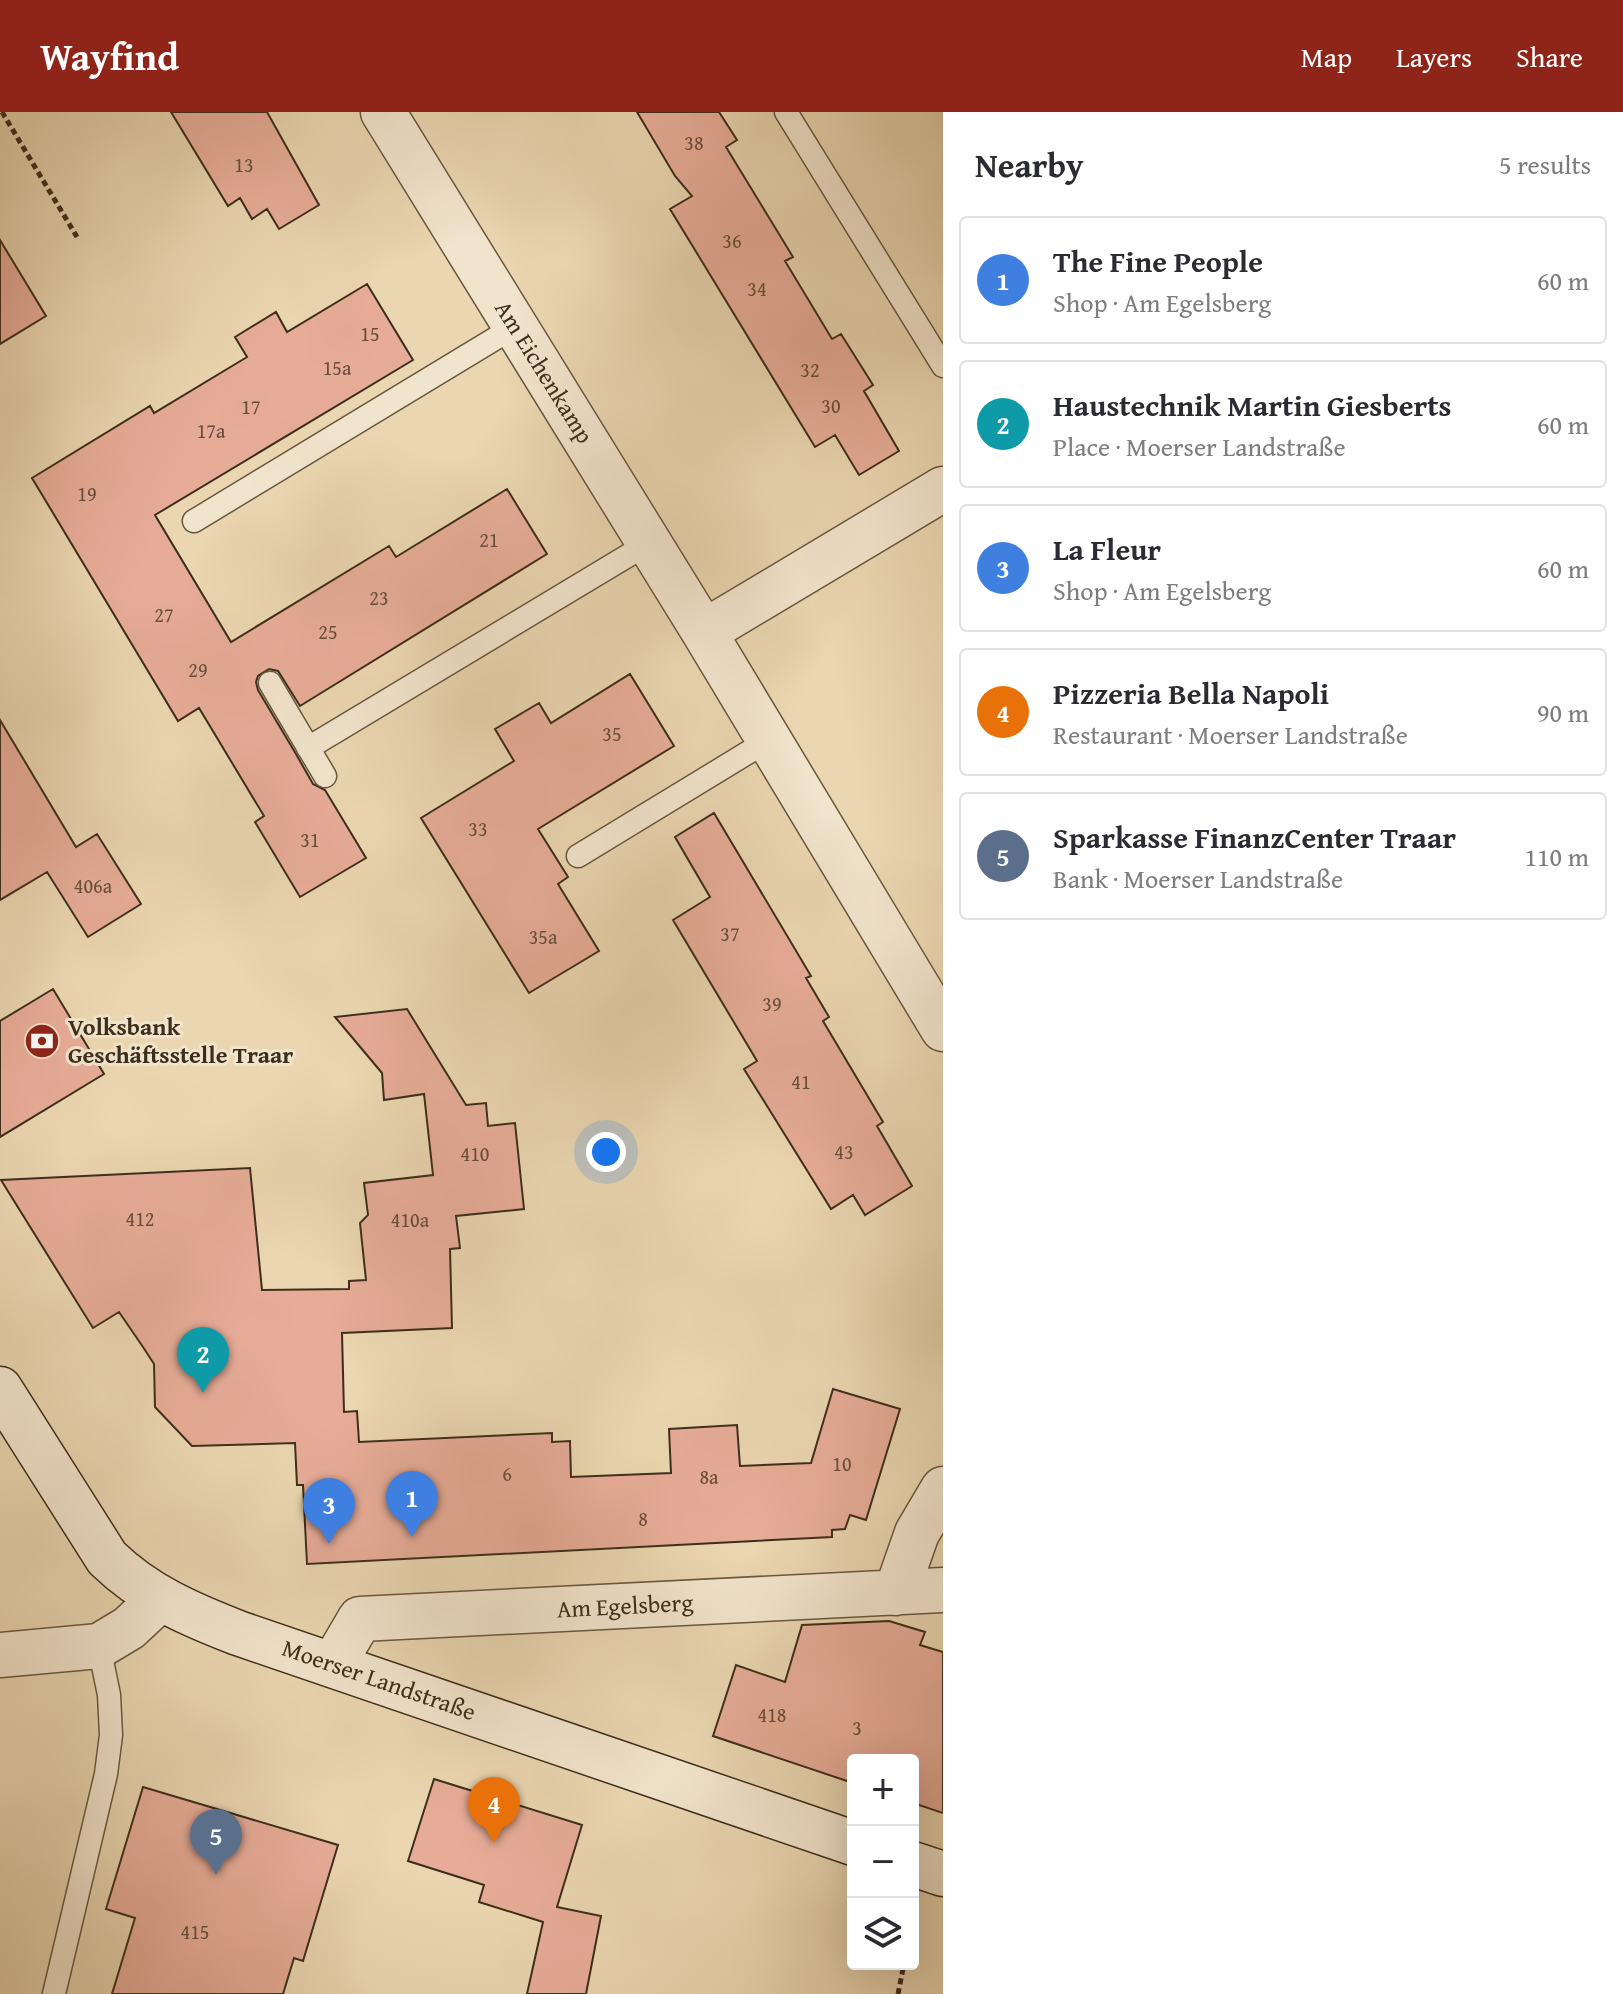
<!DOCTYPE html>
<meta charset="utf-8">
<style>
body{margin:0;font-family:"Gentium Book Plus",serif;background:#f7f7f7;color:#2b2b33}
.controls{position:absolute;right:24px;bottom:24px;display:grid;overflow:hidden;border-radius:8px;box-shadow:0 8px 32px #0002}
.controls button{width:72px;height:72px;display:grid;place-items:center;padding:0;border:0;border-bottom:2px solid #e1e1e2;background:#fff;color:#2b2b33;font:40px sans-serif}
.you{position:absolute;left:606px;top:1040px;width:28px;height:28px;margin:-20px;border:6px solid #fff;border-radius:50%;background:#1a73e8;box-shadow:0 0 0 12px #1a73e833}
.badge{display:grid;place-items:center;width:52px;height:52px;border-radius:50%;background:#8f2418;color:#fff;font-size:26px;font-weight:700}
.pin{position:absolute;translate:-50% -66px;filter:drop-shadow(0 2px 4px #0008)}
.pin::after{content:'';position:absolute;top:42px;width:28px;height:24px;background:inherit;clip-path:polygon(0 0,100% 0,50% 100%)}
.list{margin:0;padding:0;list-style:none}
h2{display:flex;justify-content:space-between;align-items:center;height:104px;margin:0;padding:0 32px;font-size:34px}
h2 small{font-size:26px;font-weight:400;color:#7c7c81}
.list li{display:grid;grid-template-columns:52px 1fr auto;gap:24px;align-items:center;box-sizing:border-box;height:128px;margin:0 16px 16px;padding:0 16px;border:2px solid #e1e1e2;border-radius:8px}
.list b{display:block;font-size:30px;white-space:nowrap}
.list p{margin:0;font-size:26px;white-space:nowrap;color:#7c7c81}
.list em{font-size:26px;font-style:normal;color:#7c7c81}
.icon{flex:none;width:44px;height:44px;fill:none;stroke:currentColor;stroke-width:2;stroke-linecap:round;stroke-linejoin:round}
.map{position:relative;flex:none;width:943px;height:1882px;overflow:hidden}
header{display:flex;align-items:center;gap:48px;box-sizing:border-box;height:112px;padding:0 40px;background:#8f2418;color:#fff}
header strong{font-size:38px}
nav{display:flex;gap:44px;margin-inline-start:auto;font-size:28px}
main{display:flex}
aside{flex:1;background:#fff}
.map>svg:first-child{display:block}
</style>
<header>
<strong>Wayfind</strong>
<nav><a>Map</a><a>Layers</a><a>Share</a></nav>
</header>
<main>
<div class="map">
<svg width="943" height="1882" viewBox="0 0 943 1882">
<rect width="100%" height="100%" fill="#ead6b0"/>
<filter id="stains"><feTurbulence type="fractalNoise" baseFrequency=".0025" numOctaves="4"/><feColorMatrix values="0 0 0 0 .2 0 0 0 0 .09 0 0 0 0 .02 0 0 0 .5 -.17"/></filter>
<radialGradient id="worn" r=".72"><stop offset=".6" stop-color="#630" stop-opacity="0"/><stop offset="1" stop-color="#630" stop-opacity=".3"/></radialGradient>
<!-- building -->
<path fill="#e7ac98" stroke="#3d2e1b" stroke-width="2" d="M171 0H267L319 93 279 117 267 97 252 107 240 86 228 94Z
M637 0H719L737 28 726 35 793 145 785 149 832 227 841 222 873 273 864 279 899 339 859 363 835 323 815 335 670 97 692 84 675 64Z
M0 128 46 204 0 232Z
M367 172 413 248 155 403 231 530 389 434 396 445 507 377 547 442 300 594 278 559 269 557 258 564 256 570 258 578 296 642 313 672 325 678 366 746 300 785 255 710 264 704 199 596 178 609 32 366 150 294 154 301 247 245 235 225 276 200 287 220Z
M630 562 674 634 538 717 568 765 558 772 599 839 529 881 421 706 514 649 495 617 539 591 551 611Z
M0 608 76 735 97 722 141 792 88 825 47 760 0 788Z
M714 701 811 864 806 866 829 905 823 909 883 1010 877 1014 912 1074 865 1103 853 1083 831 1097 744 957 757 949 673 808 710 785 675 725Z
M53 877 104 962 0 1025V909Z
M407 897 466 993 486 991 488 1014 515 1011 524 1097 456 1104 460 1136 450 1137 452 1216 342 1221 344 1300 357 1299 359 1330 552 1321V1330L570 1329 571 1365 671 1361 669 1317 737 1313 740 1354 811 1351 833 1277 900 1297 866 1408 850 1403 845 1417 832 1418V1425L307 1452 303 1373H297L295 1331 192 1334 155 1295 154 1252 143 1235 119 1200 93 1216 1 1068 250 1056 262 1178 349 1177V1169L366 1168 360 1111 368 1103 364 1071 433 1063 424 982 384 988 382 961 335 905Z
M889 1509 925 1520 920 1533 943 1540V1701L913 1691V1648H853V1671L713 1624 736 1553 785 1570 802 1513Z
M434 1667 582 1713 557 1795 601 1804 586 1882H527L543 1810 479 1790 484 1773 408 1749Z
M143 1675 338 1733 303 1849 294 1846 283 1882H112L135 1806 106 1797Z"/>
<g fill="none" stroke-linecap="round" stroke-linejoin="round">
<!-- service casing -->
<g stroke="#685840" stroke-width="25">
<path id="service" d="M786 0 943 254
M194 409 516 214
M270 571 325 664
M308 636 649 431
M578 744 767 629
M54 1882 106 1662 111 1623 109 1583 99 1534"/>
</g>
<!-- minor casing -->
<g stroke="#685840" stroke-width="47">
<path id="minor" d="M383 0 704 520 943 917
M704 520 943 377
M896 1481 917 1421 943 1377
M0 1543 99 1534 129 1516 160 1487
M333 1553 360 1507 943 1478"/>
</g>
<!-- secondary casing -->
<g stroke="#3d2e1b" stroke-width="47">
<path id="secondary" d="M0 1277 107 1446C145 1483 189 1502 238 1521L853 1731
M913 1752 943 1762"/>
</g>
<!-- path -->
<path stroke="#3d2e1b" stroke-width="5" stroke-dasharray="6 4" stroke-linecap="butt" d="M2 0 77 125
M898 1882 904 1852"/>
<!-- service -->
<use href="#service" stroke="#f1e4cc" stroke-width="22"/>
<!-- minor -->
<use href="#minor" stroke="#f1e4cc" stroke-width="44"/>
<!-- secondary -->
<use href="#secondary" stroke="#f1e4cc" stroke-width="44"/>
</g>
<!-- icons -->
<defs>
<g id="bank-disc" transform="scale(1.8)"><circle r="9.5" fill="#8f2418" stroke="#f1e4cc"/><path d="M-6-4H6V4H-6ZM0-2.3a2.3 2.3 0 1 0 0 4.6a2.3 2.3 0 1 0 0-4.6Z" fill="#fff"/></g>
</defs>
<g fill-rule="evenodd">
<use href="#bank-disc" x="42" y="929"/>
</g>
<g text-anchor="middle" stroke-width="6" stroke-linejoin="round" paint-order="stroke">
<!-- number labels -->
<g font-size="20" fill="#684e3a">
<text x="694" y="38">38</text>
<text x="244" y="60">13</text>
<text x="732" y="136">36</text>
<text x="757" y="184">34</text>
<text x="370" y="229">15</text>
<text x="337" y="263">15a</text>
<text x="810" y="265">32</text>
<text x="831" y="301">30</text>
<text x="251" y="302">17</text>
<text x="211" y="326">17a</text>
<text x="87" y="389">19</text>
<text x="489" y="435">21</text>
<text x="379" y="493">23</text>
<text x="164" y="510">27</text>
<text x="328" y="527">25</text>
<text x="198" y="565">29</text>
<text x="612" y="629">35</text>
<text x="478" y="724">33</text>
<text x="310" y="735">31</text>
<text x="93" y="781">406a</text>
<text x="730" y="829">37</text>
<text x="543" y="832">35a</text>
<text x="772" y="899">39</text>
<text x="801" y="977">41</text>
<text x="844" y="1047">43</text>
<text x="475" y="1049">410</text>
<text x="140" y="1114">412</text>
<text x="410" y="1115">410a</text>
<text x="842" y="1359">10</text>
<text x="507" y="1369">6</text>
<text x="709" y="1372">8a</text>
<text x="643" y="1414">8</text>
<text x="772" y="1610">418</text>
<text x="857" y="1623">3</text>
<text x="195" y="1827">415</text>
</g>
<!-- street labels -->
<g font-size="24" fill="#3d2e1b" stroke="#f1e4cc">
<text transform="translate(544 260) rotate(58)" y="8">Am Eichenkamp</text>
<text transform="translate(625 1494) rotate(-3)" y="8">Am Egelsberg</text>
<text transform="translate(379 1568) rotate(19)" y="8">Moerser Landstraße</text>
</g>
<!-- poi labels -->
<g font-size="24" font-weight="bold" fill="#3d2e1b" stroke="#f1e4cc" text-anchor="start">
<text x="68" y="923">Volksbank<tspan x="68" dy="28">Geschäftsstelle Traar</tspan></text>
</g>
</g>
<rect width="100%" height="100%" filter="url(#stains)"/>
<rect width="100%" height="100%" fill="url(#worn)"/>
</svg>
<div class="controls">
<button>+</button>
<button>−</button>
<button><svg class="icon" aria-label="layers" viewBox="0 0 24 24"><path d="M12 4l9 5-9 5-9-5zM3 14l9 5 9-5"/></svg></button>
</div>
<div class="you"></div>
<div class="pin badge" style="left:412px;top:1425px;background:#3f7fe0">1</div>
<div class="pin badge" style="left:203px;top:1281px;background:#0f9aa8">2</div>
<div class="pin badge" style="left:329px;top:1432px;background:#3f7fe0">3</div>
<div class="pin badge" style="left:494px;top:1731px;background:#e8710a">4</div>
<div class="pin badge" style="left:216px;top:1763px;background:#5c6f8a">5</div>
</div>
<aside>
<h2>Nearby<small>5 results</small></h2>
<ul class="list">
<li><span class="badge" style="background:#3f7fe0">1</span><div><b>The Fine People</b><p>Shop · Am Egelsberg</p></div><em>60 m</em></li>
<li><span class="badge" style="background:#0f9aa8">2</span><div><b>Haustechnik Martin Giesberts</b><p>Place · Moerser Landstraße</p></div><em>60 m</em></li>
<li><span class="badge" style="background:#3f7fe0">3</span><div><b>La Fleur</b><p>Shop · Am Egelsberg</p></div><em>60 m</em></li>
<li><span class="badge" style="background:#e8710a">4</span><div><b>Pizzeria Bella Napoli</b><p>Restaurant · Moerser Landstraße</p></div><em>90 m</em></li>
<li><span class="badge" style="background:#5c6f8a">5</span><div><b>Sparkasse FinanzCenter Traar</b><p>Bank · Moerser Landstraße</p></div><em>110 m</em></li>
</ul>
</aside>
</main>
